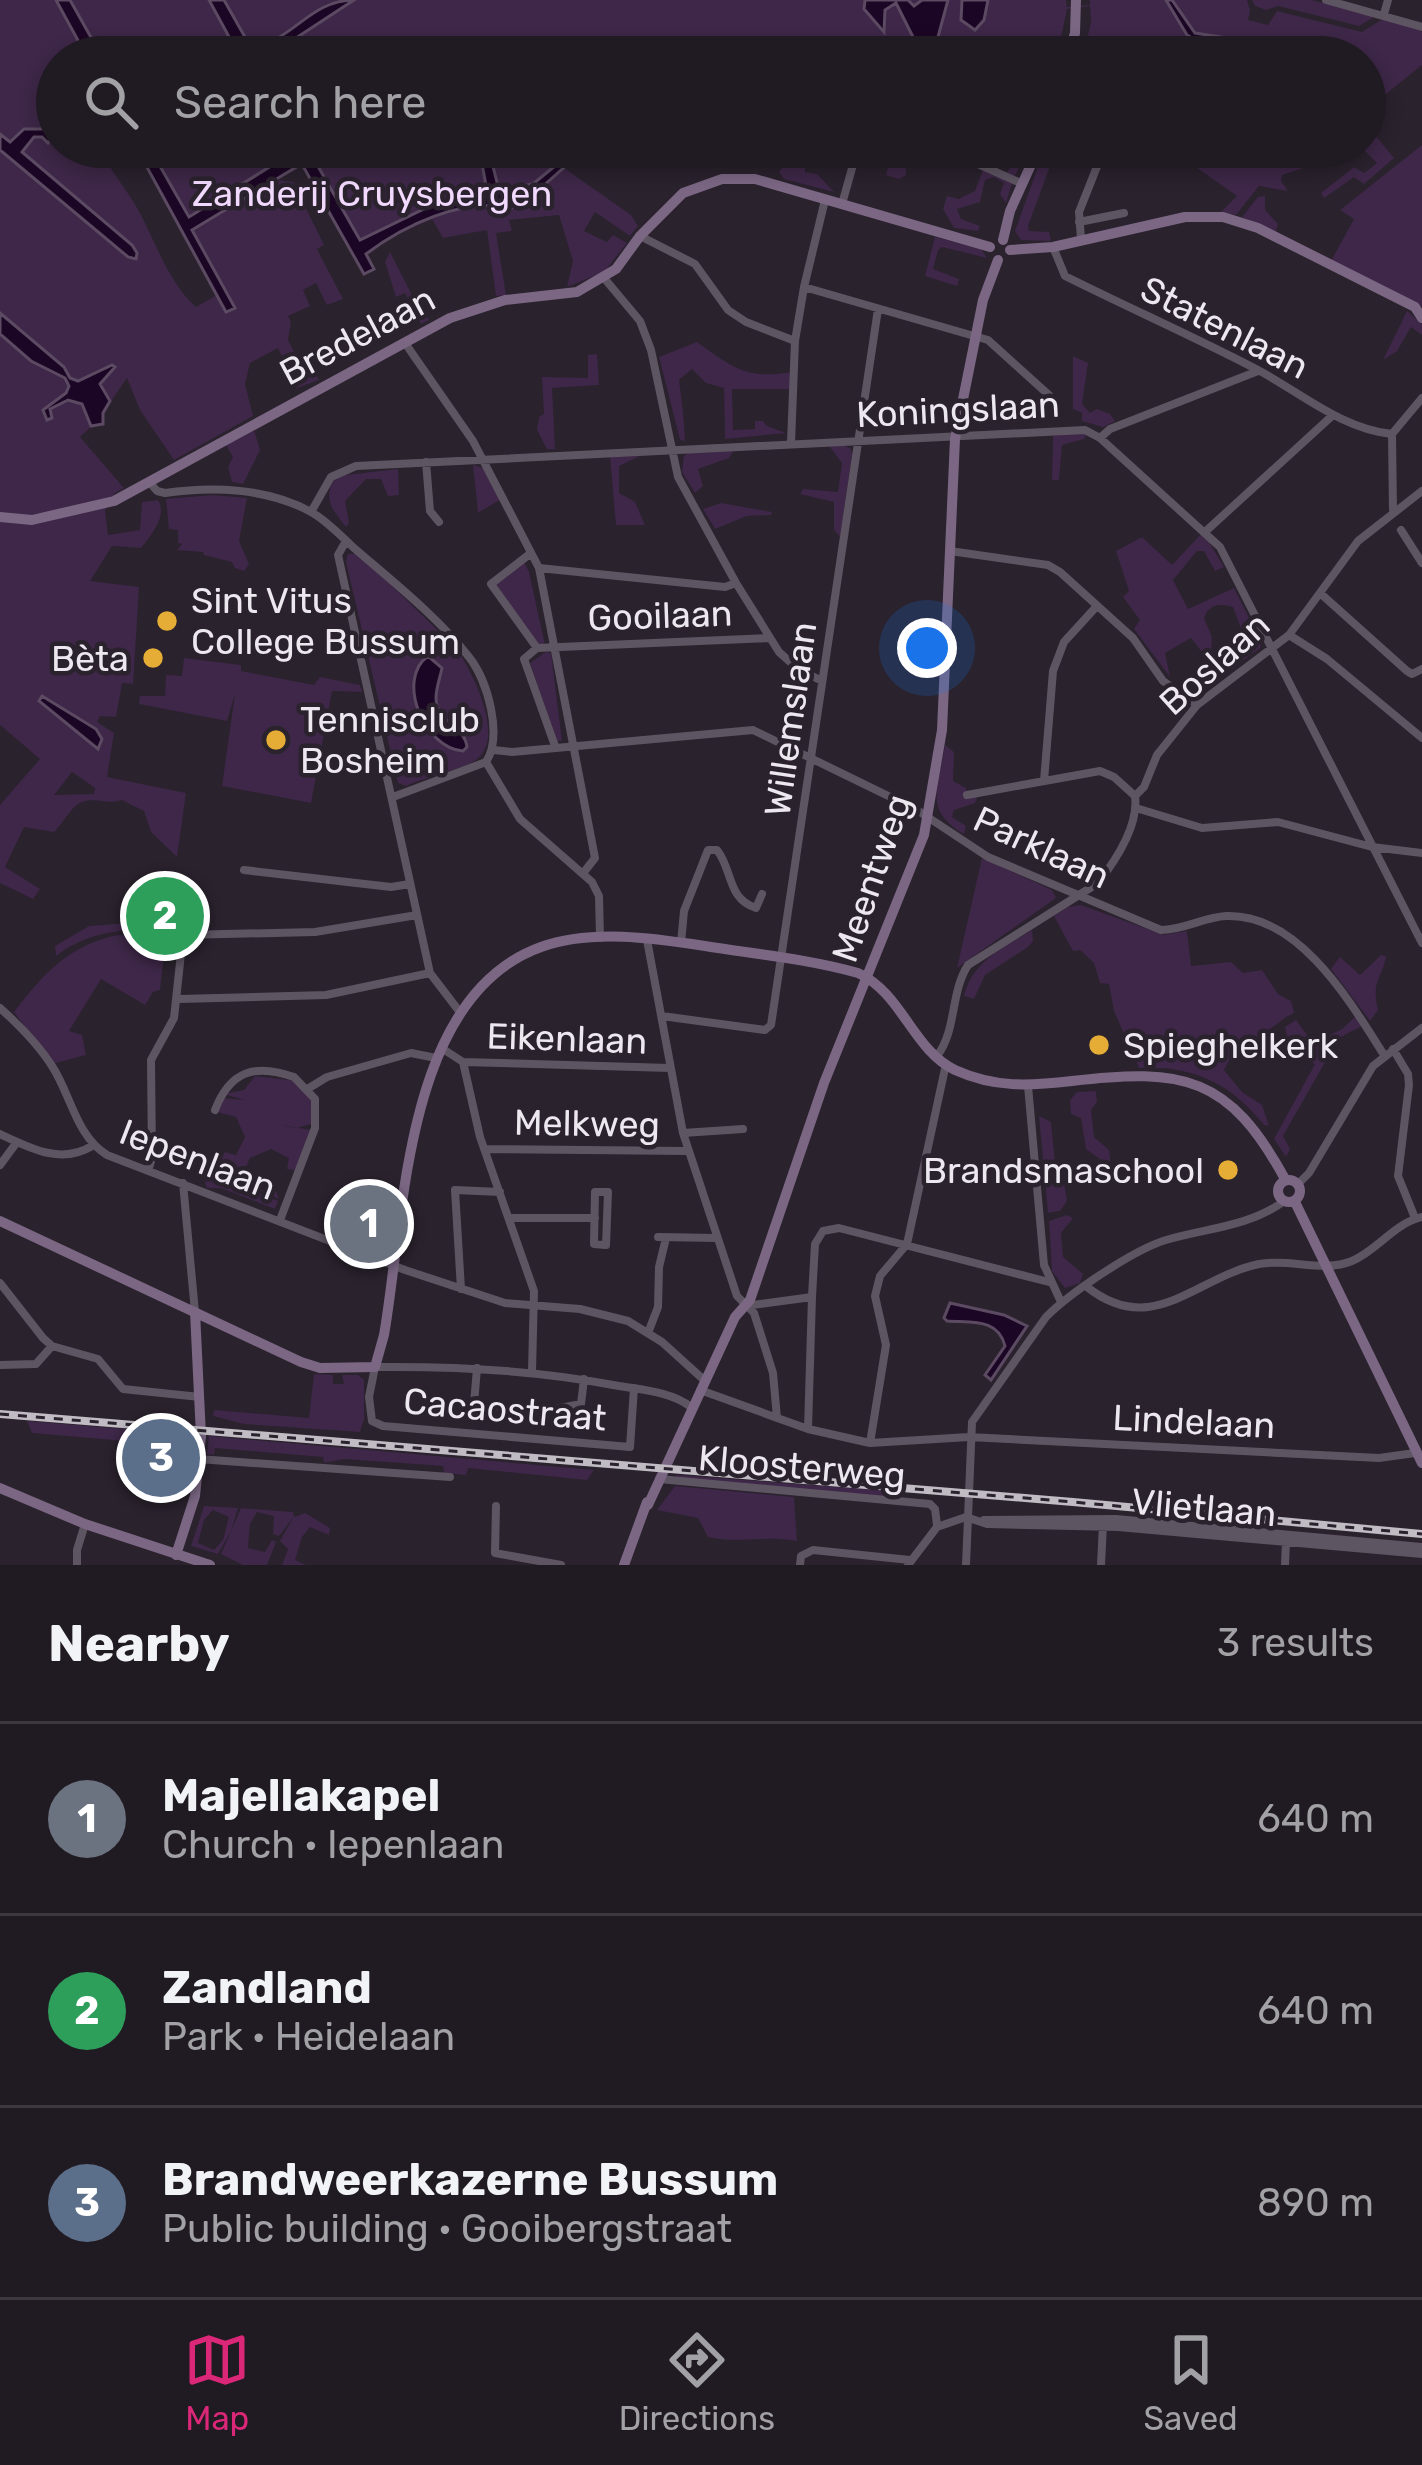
<!DOCTYPE html>
<meta charset="utf-8">
<style>
body{margin:0;font-family:Rubik,sans-serif;background:#2d272f;color:#f1f3f6}
.you{position:absolute;left:927px;top:648px;width:42px;height:42px;margin:-30px;border:9px solid #fff;border-radius:50%;background:#1a73e8;box-shadow:0 0 0 18px #1a73e833}
.badge{display:grid;place-items:center;width:78px;height:78px;border-radius:50%;background:#db2777;color:#fff;font-size:39px;font-weight:700}
.pin{position:absolute;translate:-50% -50%;border:6px solid #fff;box-shadow:0 3px 12px #0006}
.list{margin:0;padding:0;list-style:none}
h2{display:flex;justify-content:space-between;align-items:center;height:156px;margin:0;padding:0 48px;font-size:51px}
h2 small{font-size:39px;font-weight:400;color:#a2a1a5}
.list li{display:grid;grid-template-columns:78px 1fr auto;gap:36px;align-items:center;box-sizing:border-box;height:192px;padding:0 48px;border-top:3px solid #3d3840}
.list b{display:block;font-size:45px;white-space:nowrap}
.list p{margin:0;font-size:39px;white-space:nowrap;color:#a2a1a5}
.list em{font-size:39px;font-style:normal;color:#a2a1a5}
.icon{flex:none;width:66px;height:66px;fill:none;stroke:currentColor;stroke-width:2;stroke-linecap:round;stroke-linejoin:round}
.map{position:relative;flex:none;width:1422px;height:1565px;overflow:hidden}
.search{position:absolute;background:#201a22;box-shadow:0 6px 18px #0003;left:36px;right:36px;top:36px;height:132px;display:flex;align-items:center;gap:30px;box-sizing:border-box;padding:0 42px;border-radius:66px;color:#a2a1a5;font-size:45px}
.sheet{height:732px;background:#201a22}
nav{display:flex;justify-content:space-around;align-items:center;box-sizing:border-box;height:168px;border-top:3px solid #3d3840;background:#201a22;font-size:33px;color:#a2a1a5}
nav a{display:grid;justify-items:center;gap:6px}
nav .on{color:#db2777}
.map>svg:first-child{display:block}
</style>
<div class="map">
<svg width="1422" height="1565" viewBox="0 0 1422 1565">
<rect width="100%" height="100%" fill="#2a222d"/>
<!-- green -->
<path fill="#3e2748" fill-rule="evenodd" d="M0 0H1066L1067 7 1090 5V0H1247L1250 10 1248 20 1268 25 1277 11 1362 32 1384 18 1418 29 1422 32V65L1365 111V57H1083L1091 22 1090 6 1067 9 1057 57H57V147H118L104 157C115 177 131 195 141 215 157 246 170 284 196 307L217 295 226 312 234 308 192 231 136 147H587L564 168 631 215 638 226 630 236 595 212 584 231 607 242 613 235 627 243 604 272 567 287 573 261 559 215 509 220 512 231 496 233 506 295 496 296 487 230 443 238 432 219 383 241 366 254 374 269 364 274 303 166 276 180 293 182 324 245 317 249 343 299 327 305 316 283 303 290 310 306 288 316 291 322 288 340 302 368 312 367 319 380 297 388 278 348 250 363 245 384 253 416 174 460 140 410 127 378 103 413V424L91 427 80 437 124 488 113 494 114 498 105 510 108 535 140 530 142 502 158 500C168 515 151 536 141 548L112 546 90 581 139 587 133 684 122 683 116 717 100 716 97 722 114 733 107 777 186 793 177 857 151 832 144 811 122 800C107 805 96 797 82 802 71 806 63 824 54 832L24 827 5 867 40 889 33 899 0 883V805L40 759 0 725ZM32 160 132 245 136 258 127 257 23 170ZM44 696 96 729 98 749 39 701ZM72 772 95 788 94 794 54 795Z
M1252 0H1311L1376 16 1359 26 1278 6 1266 10 1255 6Z
M1365 123 1394 158 1364 184 1354 177 1324 198 1321 193 1354 167 1364 173 1377 163 1361 147H1365Z
M1422 145V306L1331 261 1354 219 1340 210Z
M794 147H804L805 172 817 174 834 192 784 179 779 172 783 167 791 168Z
M871 147H890L897 158 906 161V175L899 179 886 175 888 168Z
M1023 147H1030L1014 177 1006 203 1000 194 1004 183 994 177 985 180 980 202 957 209 961 219 980 226 978 231 954 228 943 209 947 196 959 199 975 191 984 167 1006 174Z
M1045 147H1057L1028 226 1029 231 1049 232 1051 241 1021 240 1015 231Z
M1135 147H1322L1309 166 1282 175 1281 181 1288 191 1259 186 1236 215 1221 212 1237 196 1193 165Z
M1265 196V210L1278 224 1275 233 1242 217 1258 197Z
M935 237 981 249 987 258 942 247 938 250 933 269 959 279 957 286 925 276Z
M390 252 415 301 420 302 429 320 421 324 405 293 396 297 385 262Z
M1407 311 1422 324V335L1411 327 1397 351 1383 360Z
M697 342C732 367 747 380 791 372L790 389H732L733 430 755 429V421H763L767 426 786 433 725 439 724 388 706 383 692 369 679 380C682 402 684 418 685 441L680 440 659 357Z
M597 354 599 385 552 388 555 449H547L537 430 539 417 544 414 542 377 588 378V355Z
M1073 356 1088 363 1082 404 1090 413 1097 409 1110 414 1115 421 1103 427 1082 421V413L1073 409Z
M254 430 260 450 243 484 232 482 228 467 233 457 226 445Z
M1080 432 1087 434 1084 439 1062 445 1059 480H1052L1053 436Z
M843 445 851 449 852 455 840 537 834 530V502L800 494 803 489 838 492 842 463 829 446Z
M734 450 729 458 698 469 703 486 695 493 682 472 684 456 690 452Z
M640 456 619 466V493L635 502 645 525H616L610 457Z
M473 465 486 469 501 499 478 513Z
M398 469 399 495 388 496 381 479H366L345 501 349 523 346 527C332 510 321 496 337 476Z
M212 495 247 498 239 541 249 564 244 571 235 568 232 562 204 555 203 552 177 550 182 544 178 543V530L169 529 166 499Z
M721 503 772 512 771 515 747 516 715 529 703 509Z
M1203 532 1224 567 1215 571 1204 551H1197L1173 580 1188 609 1234 588 1261 642 1260 648 1233 668V657L1247 645 1233 607C1220 603 1209 604 1204 618L1212 637 1211 651H1201L1191 638 1165 653 1170 677 1134 629 1140 620 1123 597 1129 591 1116 551 1142 537 1172 565Z
M348 554H359L457 649C473 674 510 744 471 763 452 772 428 776 406 786L398 783 346 562ZM428 656 442 668C440 678 436 688 436 698 436 721 464 726 467 746L463 751 415 678 423 657Z
M524 562 529 572 545 645H538L496 584Z
M546 652 551 653 562 741H557L530 663Z
M184 658 241 665V671L314 685 320 677 360 685 362 692 332 691 311 803 222 786 235 694 227 721 139 704 140 696H165L166 675 182 676Z
M945 745 954 752 953 781 966 788 967 796 978 795 975 803 954 810 952 817 966 826 964 834C922 810 939 786 945 745Z
M982 858 1052 890 1056 898 957 968Z
M164 890H176L174 931C129 929 94 928 56 956L55 946 89 926 142 922Z
M1081 905 1164 935 1187 931 1191 966 1231 962 1243 973 1262 970 1278 994 1291 1001 1294 1013C1282 1018 1279 1024 1268 1030 1246 1043 1237 1043 1224 1070L1242 1092 1262 1105 1269 1126 1264 1125C1231 1083 1192 1065 1139 1068L1114 1011 1109 984 1100 983 1094 963 1080 950 1073 951 1054 916 1068 907Z
M1032 930 1033 941 1028 947 985 975 974 999 964 996C972 961 1004 948 1032 930Z
M118 935 166 937 160 990 153 992 145 1005 101 979 69 1031 82 1035 86 1055 52 1064 14 1012C42 975 70 944 118 935Z
M1381 955 1386 956C1382 980 1371 980 1378 1010L1370 1021 1331 969 1340 957 1360 975Z
M1356 1016 1362 1026 1331 1042 1332 1050 1283 1136 1290 1149 1286 1157 1274 1139 1315 1064 1290 1054 1285 1027 1296 1020 1313 1043 1342 1029Z
M255 1076 297 1081 311 1099 312 1124 295 1128 281 1125 311 1130 295 1170 287 1169 289 1158 271 1149 250 1158 245 1170 252 1186 271 1193 276 1191 279 1199 243 1183 238 1167 239 1185 278 1201 275 1209 221 1188H207L205 1183 225 1152 236 1155 245 1137 236 1117 217 1112 222 1098 244 1100 224 1094 244 1090Z
M1096 1091 1097 1102 1091 1110 1094 1137 1109 1150 1112 1174 1103 1185 1100 1159 1086 1149 1081 1118 1071 1114 1070 1100 1077 1092Z
M1039 1116 1051 1122 1055 1163 1062 1171 1067 1201 1060 1211 1048 1213Z
M1067 1215 1073 1218 1061 1233 1063 1257 1083 1274 1080 1283 1065 1288 1052 1271 1049 1221Z
M314 1374 333 1375V1384H344L342 1375H358L364 1380V1419L360 1432 244 1424 213 1416 214 1410 309 1418Z
M27 1421 198 1435 196 1447 32 1433Z
M209 1436 594 1470 587 1480 468 1468 466 1475 444 1473 443 1466 344 1459 324 1463 323 1457 215 1448 214 1455 207 1454Z
M677 1475 890 1491 894 1499 673 1479Z
M675 1486 794 1497 797 1541C766 1535 737 1544 708 1537L698 1518 657 1510Z
M204 1506 238 1508 231 1531 218 1554 191 1546ZM213 1510 229 1517 223 1540 214 1550 198 1543 204 1520Z
M241 1508 293 1512 294 1517 305 1513 330 1528 329 1535 310 1527 302 1537 295 1560 306 1565H282L288 1549 280 1541 293 1518 279 1536 273 1534 274 1516 257 1512 250 1524 248 1548 265 1552 272 1540 276 1542 267 1565H243L221 1554Z"/>
<!-- water -->
<path fill="#1c0625" stroke="#5b4a62" stroke-width="3" d="M56 0H70L102 57H87Z
M209 0H224L250 46C291 45 308 0 354 0L267 57H240Z
M865 0H908L914 6 922 0H948L935 48 920 51 896 3 885 10 884 32 864 9Z
M962 0H988L984 20 975 30 961 20Z
M1166 0H1172L1195 33 1240 40 1265 55 1295 57H1245L1194 39 1187 35Z
M57 115V132L48 143 42 137H34L22 152 132 245 137 253 136 259 128 257 0 150V134L10 142 24 129H45Z
M136 147H149L189 217 292 153 289 147H307L360 240 424 209 487 191 479 147H488L499 190 533 184 578 147H587L534 194 510 209C464 196 403 226 366 254L374 269 364 274 303 166H298L192 230 235 308 226 312Z
M0 313 64 367 70 378 78 381 112 365 115 367 100 384 110 401 103 413V424L91 426 82 404 68 400 50 409 52 418 47 420 43 410 66 393 69 386 65 378 31 361 0 334Z
M428 656 442 668C440 678 436 688 436 698 436 722 465 726 467 747L463 751C425 749 395 680 428 656Z
M42 696 96 729 102 739 98 749 39 701Z
M950 1303 1004 1315 1027 1326 991 1380 985 1375 1005 1346C998 1318 972 1323 947 1321L944 1318Z"/>
<g fill="none" stroke-linecap="round" stroke-linejoin="round">
<!-- street -->
<path stroke="#5e5562" stroke-width="8" d="M1326 0 1422 27
M1384 14 1388 0
M940 147 1023 184
M842 204 858 147
M1079 222 1124 213
M640 236 695 264 728 310 746 322 795 341
M1081 239 1079 212 1102 154
M1053 247 1065 276C1129 308 1195 337 1258 370 1301 393 1342 429 1392 434
M604 278 640 321 651 350 678 477 736 583 779 652 798 669 822 681
M804 287 825 200
M405 343 473 441 539 568 595 858 584 872
M1100 438 1110 429 1258 371
M791 443 795 341 804 287 988 340 1050 396
M426 462 430 511 439 522
M151 484 157 491 165 493C212 486 268 488 311 512 326 520 341 536 354 548 391 580 439 618 469 657 488 681 503 736 486 762
M1393 510 1392 434 1422 398
M311 512 331 477 356 466 1085 430 1100 438 1220 547 1422 943
M1401 530 1422 563
M1206 531 1333 415
M346 541 338 555 430 973 459 1011
M950 551 1048 565 1060 572 1133 638 1163 681 1197 705
M531 553 491 584 537 648
M539 568 725 587 736 583
M1320 593 1407 671 1412 674 1422 669
M1289 635 1327 659 1422 738
M555 746 524 659 537 648 768 638
M494 750 512 752 753 730 917 810 988 857 1161 930C1184 930 1204 917 1226 916 1299 913 1351 1003 1384 1055
M486 762 520 819 592 882 599 896 600 938
M1044 781 1053 671 1064 642 1096 607
M967 795 1100 771 1114 777 1135 796
M393 797 486 762
M1136 808 1202 828 1278 822 1372 847 1422 853
M244 870 391 887 410 884
M647 940 683 1133 737 1296 754 1313 773 1373 777 1418
M681 943 684 911 708 850H717C733 870 727 899 756 908L762 894
M179 999 326 995 430 973
M0 1008C19 1025 38 1044 52 1066 71 1095 76 1136 107 1155L405 1270 505 1303 580 1309 628 1321 662 1342 704 1380
M662 1016 765 1030 771 1025 878 309
M443 1049 463 1062 480 1137 534 1291 532 1371
M1393 1049 1408 1074 1409 1085 1398 1176 1415 1218
M937 1056C957 1030 950 993 968 965L1098 883C1116 860 1139 826 1135 796L1144 787 1157 755 1197 705 1289 635 1358 541 1422 491
M463 1062 670 1068
M1028 1086 1044 1265 1061 1302
M309 1088 327 1077 411 1053 436 1058
M215 1110C230 1071 255 1063 294 1077L315 1099V1128L280 1220
M683 1133 743 1129
M0 1134C30 1148 61 1165 92 1146
M485 1149 687 1151
M0 1165 17 1142
M148 1171 152 1158 151 1060 174 1018 183 935 315 932 417 915
M183 1183 195 1312
M1298 1184 1309 1173 1373 1066 1422 1028
M595 1192H608L606 1245 594 1244Z
M512 1218H595
M658 1237 717 1238
M0 1283 43 1338 52 1346 98 1359 123 1389 200 1397
M1087 1287C1153 1339 1196 1277 1259 1264 1289 1258 1323 1273 1352 1261 1378 1250 1393 1224 1422 1217
M461 1289 455 1190 500 1192
M745 1306 812 1297 815 1244 823 1231 839 1228 1049 1282
M648 1333 658 1307 659 1267 666 1238
M0 1365 36 1364 52 1346
M477 1368 474 1404 545 1411 581 1404 584 1379
M634 1388 630 1447 383 1426 372 1421 369 1397 375 1367C458 1366 537 1370 619 1386 643 1390 672 1392 691 1407
M700 1390 808 1429 870 1443 969 1437 1379 1458 1415 1453
M808 1429 812 1297
M870 1443 886 1345 875 1296 880 1276 907 1244 946 1064
M198 1459 450 1477
M659 1479 930 1504 935 1509 937 1525
M496 1506 495 1553 561 1565
M984 1520 1116 1519 1422 1547
M77 1565V1550L85 1524
M800 1565 801 1556 813 1550 910 1560
M908 1565 937 1527 966 1517 987 1524 1118 1527 1422 1554
M966 1565 972 1422 1046 1317C1070 1293 1133 1250 1166 1240 1207 1228 1247 1227 1283 1202
M1101 1565 1103 1525
M1285 1565 1286 1541"/>
<!-- secondary -->
<path stroke="#7b6784" stroke-width="10" d="M1068 57 1075 33 1076 0
M1003 240 1010 211 1039 147
M1010 250 1053 247 1185 217H1223L1258 228 1415 307 1422 318
M0 517 32 520 114 501 450 318 505 300 577 292 616 269 640 236 683 193 722 179H755L990 247
M1278 1191a11 11 0 1 1 22 0a11 11 0 1 1-22 0Z
M1295 1202 1422 1463
M0 1221 301 1362 320 1368 375 1367 384 1335C405 1215 404 996 541 947 591 929 653 938 705 946 755 954 808 959 858 973 902 993 913 1050 955 1070 995 1088 1029 1086 1072 1081 1184 1068 1229 1076 1285 1179
M0 1488 85 1524 210 1565
M648 1505 735 1317 750 1300 824 1083 924 835 942 730 955 439 983 300 998 260
M176 1555 195 1496 201 1436 195 1312
M624 1565 647 1502"/>
<!-- rail casing -->
<g stroke="#c1bcc4" stroke-width="8">
<path id="rail" d="M0 1414 1073 1502 1422 1534"/>
</g>
<!-- rail -->
<use href="#rail" stroke="#2a222d" stroke-width="3" stroke-dasharray="9" stroke-linecap="butt"/>
</g>
<!-- markers -->
<g fill="#e5ad35" stroke="#2a222d" stroke-width="4.5">
<circle cx="167" cy="621" r="12"/>
<circle cx="153" cy="658" r="12"/>
<circle cx="276" cy="740" r="12"/>
<circle cx="1099" cy="1045" r="12"/>
<circle cx="1228" cy="1170" r="12"/>
</g>
<g text-anchor="middle" stroke-width="9" stroke-linejoin="round" paint-order="stroke">
<!-- park labels -->
<g font-size="36" fill="#f2d9fe" stroke="#2a222d">
<text x="372" y="206">Zanderij Cruysbergen</text>
</g>
<!-- street labels -->
<g font-size="36" fill="#ede8f0" stroke="#2a222d">
<text transform="translate(1225 327) rotate(27)" y="13">Statenlaan</text>
<text transform="translate(357 335) rotate(-28)" y="13">Bredelaan</text>
<text transform="translate(958 409) rotate(-3)" y="13">Koningslaan</text>
<text transform="translate(660 615) rotate(-2)" y="13">Gooilaan</text>
<text transform="translate(1214 663) rotate(-42)" y="13">Boslaan</text>
<text transform="translate(790 719) rotate(-82)" y="13">Willemslaan</text>
<text transform="translate(1042 847) rotate(25)" y="13">Parklaan</text>
<text transform="translate(871 878) rotate(-71)" y="13">Meentweg</text>
<text transform="translate(567 1038) rotate(2)" y="13">Eikenlaan</text>
<text transform="translate(587 1123) rotate(1)" y="13">Melkweg</text>
<text transform="translate(198 1159) rotate(21)" y="13">Iepenlaan</text>
<text transform="translate(505 1409) rotate(5)" y="13">Cacaostraat</text>
<text transform="translate(1194 1421) rotate(3)" y="13">Lindelaan</text>
<text transform="translate(802 1466) rotate(5)" y="13">Kloosterweg</text>
<text transform="translate(1204 1507) rotate(5)" y="13">Vlietlaan</text>
</g>
<!-- poi labels -->
<g font-size="36" fill="#ede8f0" stroke="#2a222d" text-anchor="start">
<text x="191" y="613">Sint Vitus<tspan x="191" dy="41">College Bussum</tspan></text>
<text x="129" y="671" text-anchor="end">Bèta</text>
<text x="300" y="732">Tennisclub<tspan x="300" dy="41">Bosheim</tspan></text>
<text x="1123" y="1058">Spieghelkerk</text>
<text x="1204" y="1183" text-anchor="end">Brandsmaschool</text>
</g>
</g>
</svg>
<div class="you"></div>
<div class="pin badge" style="left:369px;top:1224px;background:#6b7280">1</div>
<div class="pin badge" style="left:165px;top:916px;background:#2e9e5b">2</div>
<div class="pin badge" style="left:161px;top:1458px;background:#5c6f8a">3</div>
<div class="search"><svg class="icon" aria-label="search" viewBox="0 0 24 24"><circle cx="10" cy="10" r="6"/><path d="M15 15l6 6"/></svg>Search here</div>
</div>
<section class="sheet">
<h2>Nearby<small>3 results</small></h2>
<ul class="list">
<li><span class="badge" style="background:#6b7280">1</span><div><b>Majellakapel</b><p>Church · Iepenlaan</p></div><em>640 m</em></li>
<li><span class="badge" style="background:#2e9e5b">2</span><div><b>Zandland</b><p>Park · Heidelaan</p></div><em>640 m</em></li>
<li><span class="badge" style="background:#5c6f8a">3</span><div><b>Brandweerkazerne Bussum</b><p>Public building · Gooibergstraat</p></div><em>890 m</em></li>
</ul>
</section>
<nav>
<a class="on"><svg class="icon" aria-label="map" viewBox="0 0 24 24"><path d="M3 6l6-2 6 2 6-2v14l-6 2-6-2-6 2zM9 4v14M15 6v14"/></svg>Map</a>
<a><svg class="icon" aria-label="directions" viewBox="0 0 24 24"><path d="M12 3l9 9-9 9-9-9zM9 14v-3h6M13 9l2 2-2 2"/></svg>Directions</a>
<a><svg class="icon" aria-label="saved" viewBox="0 0 24 24"><path d="M7 4h10v16l-5-4-5 4z"/></svg>Saved</a>
</nav>
